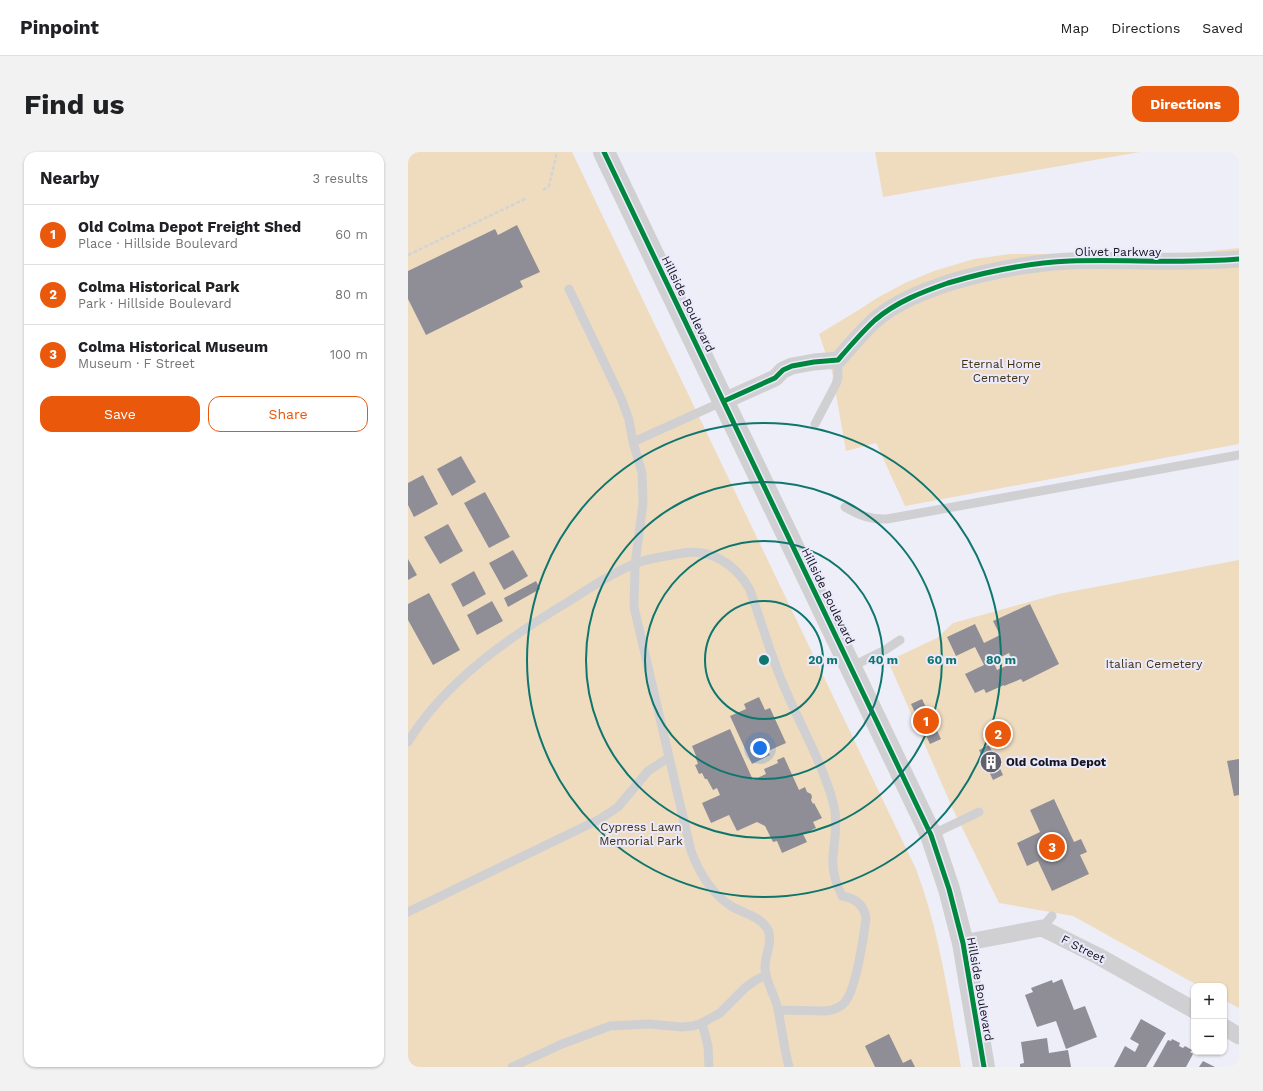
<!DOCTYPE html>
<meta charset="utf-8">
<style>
body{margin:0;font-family:"Work Sans",sans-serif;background:#f2f2f2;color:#202124}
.controls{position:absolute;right:12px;bottom:12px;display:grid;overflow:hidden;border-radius:8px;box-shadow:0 1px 3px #0004}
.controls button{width:36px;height:36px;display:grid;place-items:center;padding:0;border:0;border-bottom:1px solid #e0e0e0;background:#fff;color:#202124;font:20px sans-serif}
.you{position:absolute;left:352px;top:596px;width:14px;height:14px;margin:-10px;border:3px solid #fff;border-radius:50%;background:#1a73e8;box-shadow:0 0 0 6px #1a73e833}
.badge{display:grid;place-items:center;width:26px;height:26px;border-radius:50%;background:#ea580c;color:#fff;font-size:13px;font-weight:700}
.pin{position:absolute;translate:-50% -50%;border:2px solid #fff;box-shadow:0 1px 4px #0006}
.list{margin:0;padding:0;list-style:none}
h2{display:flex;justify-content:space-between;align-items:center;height:52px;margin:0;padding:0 16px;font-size:17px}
h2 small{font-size:13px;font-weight:400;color:#757577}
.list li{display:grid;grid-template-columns:26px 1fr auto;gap:12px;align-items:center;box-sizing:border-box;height:60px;padding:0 16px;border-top:1px solid #e0e0e0}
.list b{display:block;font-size:15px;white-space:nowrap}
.list p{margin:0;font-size:13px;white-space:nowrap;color:#757577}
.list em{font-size:13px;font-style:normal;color:#757577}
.actions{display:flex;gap:8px;padding:12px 16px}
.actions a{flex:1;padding:9px 0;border:1px solid #ea580c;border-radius:12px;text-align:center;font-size:14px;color:#ea580c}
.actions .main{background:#ea580c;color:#fff}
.map{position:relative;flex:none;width:831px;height:915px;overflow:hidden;border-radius:12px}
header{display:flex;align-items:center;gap:24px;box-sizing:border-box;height:56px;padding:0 20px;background:#fff;border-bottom:1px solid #e0e0e0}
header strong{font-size:19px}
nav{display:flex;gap:22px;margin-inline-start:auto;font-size:14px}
.intro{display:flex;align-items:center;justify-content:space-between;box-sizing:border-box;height:96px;padding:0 24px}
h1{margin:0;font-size:28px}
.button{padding:10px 18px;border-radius:12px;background:#ea580c;color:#fff;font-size:14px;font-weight:700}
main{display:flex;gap:24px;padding:0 24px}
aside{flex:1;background:#fff;border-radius:12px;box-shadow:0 1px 3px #0004}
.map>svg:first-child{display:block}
</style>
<header>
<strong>Pinpoint</strong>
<nav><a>Map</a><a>Directions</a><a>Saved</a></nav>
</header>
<div class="intro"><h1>Find us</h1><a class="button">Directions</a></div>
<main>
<aside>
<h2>Nearby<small>3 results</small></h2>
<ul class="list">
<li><span class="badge">1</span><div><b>Old Colma Depot Freight Shed</b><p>Place · Hillside Boulevard</p></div><em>60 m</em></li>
<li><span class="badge">2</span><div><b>Colma Historical Park</b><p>Park · Hillside Boulevard</p></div><em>80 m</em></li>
<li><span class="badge">3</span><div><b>Colma Historical Museum</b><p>Museum · F Street</p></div><em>100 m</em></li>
</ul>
<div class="actions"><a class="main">Save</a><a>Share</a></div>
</aside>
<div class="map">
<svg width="831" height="915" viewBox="0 0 831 915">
<rect width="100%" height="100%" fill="#eeeef8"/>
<!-- green -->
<path fill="#efdcbf" d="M0 0H164L508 717C532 780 541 849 553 915H0Z
M467 0H732L475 45Z
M831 96V292L497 354 468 291 438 299 424 220 411 182 449 159 469 146 497 131 526 119 566 107 602 102H776Z
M831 408V856L816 848V834H791L665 764 591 751 544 655 480 509 529 486 545 471 650 442Z"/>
<!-- building -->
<path fill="#8f8e96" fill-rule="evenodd" d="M109 73 132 120 112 129 115 135 18 183 0 147V119L87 77 90 83Z
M53 304 68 330 44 344 29 317Z
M15 323 30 352 6 365 0 353V331Z
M77 340 102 385 81 396 56 351Z
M40 372 55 399 32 412 16 385Z
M105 398 120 424 96 438 81 411Z
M0 407 9 423 0 428Z
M66 419 78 442 55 455 43 432Z
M128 429 132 437 100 455 96 446Z
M21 441 52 498 25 513 0 468V452Z
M84 449 95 469 69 483 59 463Z
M622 452 651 512 615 530 613 527 596 534V533L578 541 576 537 567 541 557 522 576 513 567 495 548 504 539 485 567 472 576 491 592 483 585 469ZM601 501 605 511 589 518 585 509Z
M351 545 357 558 362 556 378 591 360 599 362 603 344 612 322 564 338 557 336 552Z
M514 547 533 587 522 592 503 552Z
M322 577 345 628 358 622 356 617 370 611 369 608 376 605 391 638 397 635 399 640 403 642 404 645 403 648 405 652 406 651 414 666 405 670 408 676 395 682 399 690 374 701 369 689 365 690 357 674 349 670 329 679 321 663 303 671 294 651 312 643 309 636 305 638 299 627H297L294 621 291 622 287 613 290 612 287 604H288L284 594Z
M581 593 595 623 585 628 571 598Z
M831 607V643L826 644 819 609Z
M646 647 666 690 673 687 679 700 672 703 681 722 644 739 630 709 619 714 609 691 632 680 622 658Z
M654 827 666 858 677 854 689 885 658 897 648 869 629 875 617 843 625 840 623 836 644 828 645 831Z
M733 867 758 881 738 915H706L717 894 727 900 731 892 722 887Z
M481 882 495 911 503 907 507 915H467L457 894Z
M639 886 641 901 660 898 663 915H612V912L616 911 613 890Z
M764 887 772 891 771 894 775 896 777 894 784 898 782 900 785 902 778 915H745L760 888 763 889Z
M795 909 807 915H791Z"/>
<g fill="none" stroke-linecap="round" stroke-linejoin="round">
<!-- path -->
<path stroke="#d3d3d5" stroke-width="2.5" stroke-dasharray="4 2" stroke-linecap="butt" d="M135 38 141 34 149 0
M0 103 119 46"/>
<!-- service -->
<path stroke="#d0d0d2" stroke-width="9" d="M161 137 213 246 221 268 225 290 234 321 235 351 227 412 226 455 283 699C291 720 304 742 323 754 335 761 351 764 359 776 366 789 357 802 357 815 357 830 368 844 370 858 374 877 376 896 381 915
M407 272 428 232 430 225V208
M225 290 316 249
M437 355C451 363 463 368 479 367L831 303
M443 515 477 498 492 488
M0 590C37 529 103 484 163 448 183 435 204 421 226 412 238 407 252 405 264 403 274 401 284 399 294 401 316 405 330 418 341 436 354 470 363 506 378 539 394 577 416 614 426 654 430 672 426 688 425 706 424 719 428 732 434 744 447 746 456 753 458 766 456 784 448 837 437 850 432 856 426 858 418 859L370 858
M523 683 571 660
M0 760 192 667 210 655 240 619 260 606
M634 776 644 764
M294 871 300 894 301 915
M104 915 154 892 202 874 241 872 274 875 285 874 294 871 312 861 338 835 348 828 358 823"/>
<!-- minor -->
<path stroke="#d0d0d2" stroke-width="17" d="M316 249 367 226 375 218 384 214 406 210 430 208C442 194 454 180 467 168 488 150 514 140 540 131 580 119 620 111 662 109 718 107 775 112 831 107
M555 791 634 776 690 804 786 858
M816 875 831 884"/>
<!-- secondary -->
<path stroke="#d0d0d2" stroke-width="22" d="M196 0 523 683 541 737 555 791 576 915"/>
<!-- cycleway casing -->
<g stroke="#ebeafc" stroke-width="8">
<path id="cycleway" d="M196 0 523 683 541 737 555 791 576 915
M316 249 367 226 375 218 384 214 406 210 430 208C442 194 454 180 467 168 488 150 514 140 540 131 580 119 620 111 662 109 718 107 775 112 831 107"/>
</g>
<!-- cycleway -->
<use href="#cycleway" stroke="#00873e" stroke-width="5"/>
</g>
<!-- distance rings -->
<g fill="none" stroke="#0f766e" stroke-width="2">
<circle cx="356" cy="508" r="59"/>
<circle cx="356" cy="508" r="119"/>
<circle cx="356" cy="508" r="178"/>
<circle cx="356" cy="508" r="237"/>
</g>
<!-- icons -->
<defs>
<g id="building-disc" transform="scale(1.15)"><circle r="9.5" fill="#616069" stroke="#ebeafc"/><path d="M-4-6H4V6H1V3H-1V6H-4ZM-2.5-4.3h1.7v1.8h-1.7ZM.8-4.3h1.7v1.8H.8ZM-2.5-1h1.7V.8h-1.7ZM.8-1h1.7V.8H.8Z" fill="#fff"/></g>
</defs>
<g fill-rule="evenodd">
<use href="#building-disc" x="583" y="610"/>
</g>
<g text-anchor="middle" stroke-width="4" stroke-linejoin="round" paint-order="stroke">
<!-- street labels -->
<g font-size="12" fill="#15141c" stroke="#ebeafc">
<text x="710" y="104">Olivet Parkway</text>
<text transform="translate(280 152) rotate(64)" y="4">Hillside Boulevard</text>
<text transform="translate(420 444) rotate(64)" y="4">Hillside Boulevard</text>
<text transform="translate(675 797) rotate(27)" y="4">F Street</text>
<text transform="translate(572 837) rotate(80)" y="4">Hillside Boulevard</text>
</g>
<!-- park labels -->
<g font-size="12" fill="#412f0b" stroke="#ebeafc">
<text x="593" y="216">Eternal Home<tspan x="593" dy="14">Cemetery</tspan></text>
<text x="746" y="516">Italian Cemetery</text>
<text x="233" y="679">Cypress Lawn<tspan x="233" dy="14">Memorial Park</tspan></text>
</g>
<!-- poi labels -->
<g font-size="12" font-weight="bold" fill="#15141c" stroke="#ebeafc" text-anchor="start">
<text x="598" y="614">Old Colma Depot</text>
</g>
</g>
<circle cx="356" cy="508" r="6" fill="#0f766e" stroke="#ebeafc" stroke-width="2"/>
<g font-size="12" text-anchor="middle" font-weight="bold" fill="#0f766e" stroke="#ebeafc" stroke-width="4" stroke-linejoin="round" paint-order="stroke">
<text x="415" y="512">20 m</text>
<text x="475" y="512">40 m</text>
<text x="534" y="512">60 m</text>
<text x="593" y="512">80 m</text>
</g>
</svg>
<div class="controls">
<button>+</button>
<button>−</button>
</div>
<div class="you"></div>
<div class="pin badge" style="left:518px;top:569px">1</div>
<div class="pin badge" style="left:590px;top:582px">2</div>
<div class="pin badge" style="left:644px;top:695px">3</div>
</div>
</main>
